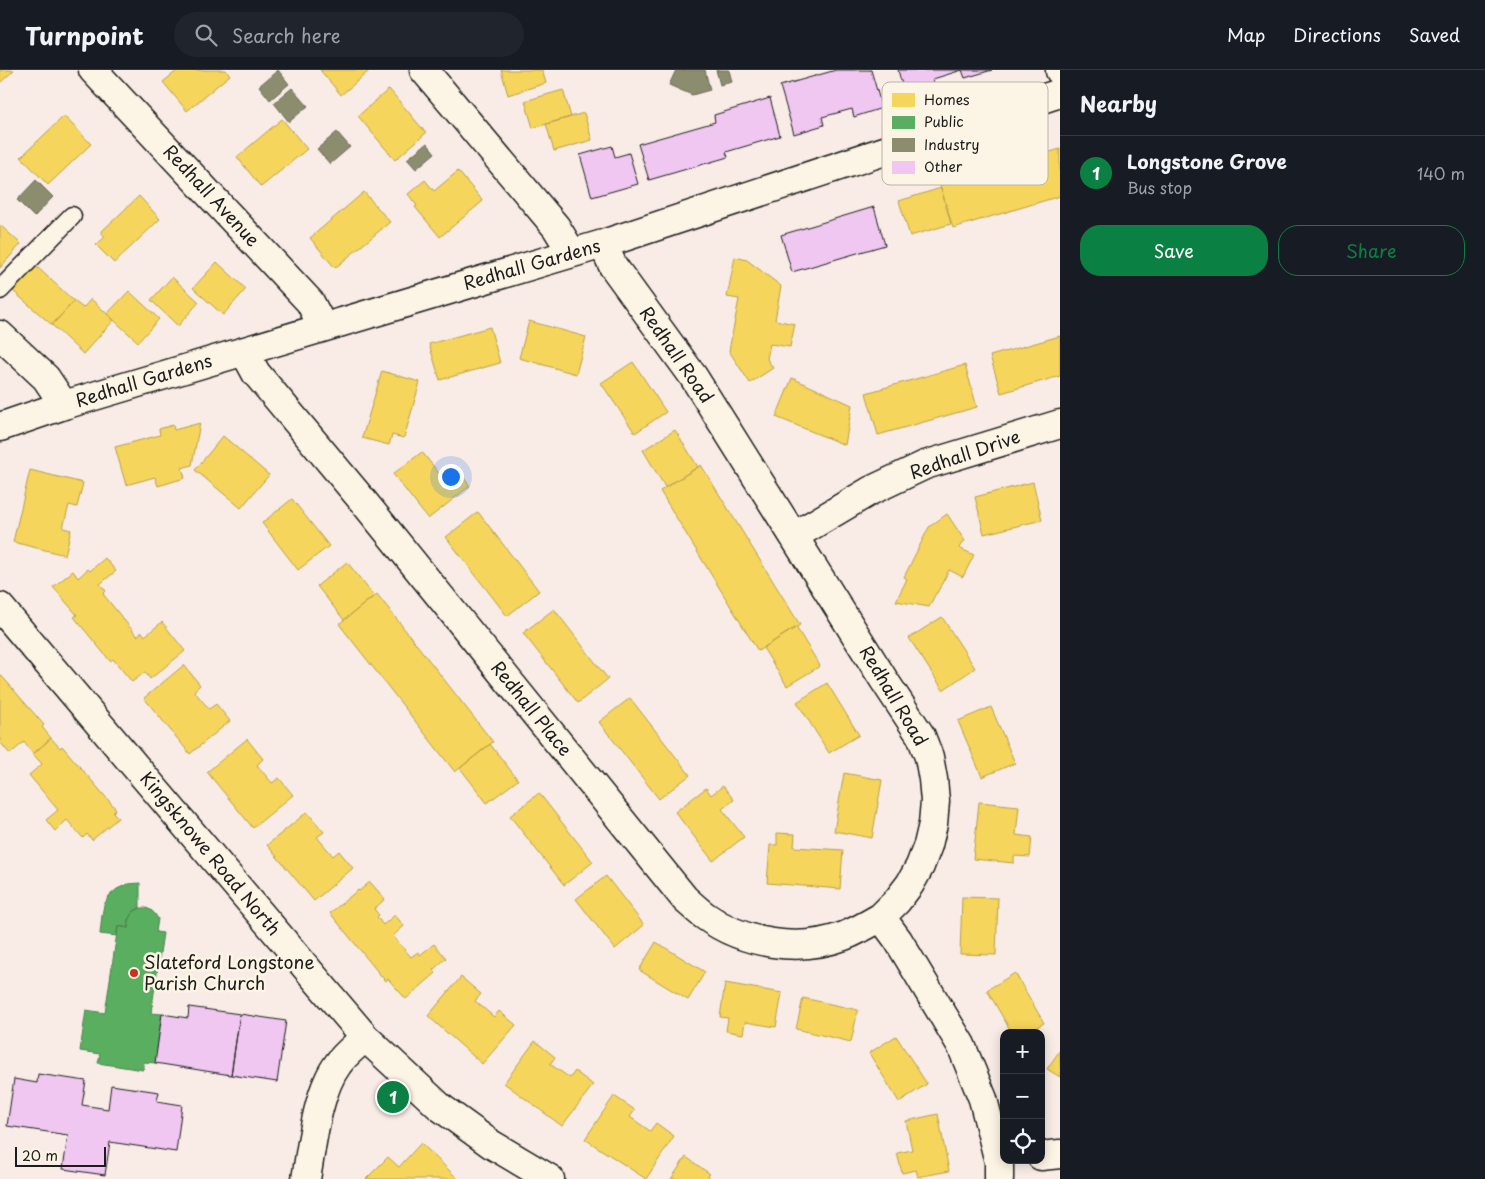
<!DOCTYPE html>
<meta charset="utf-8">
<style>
body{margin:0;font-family:"Playpen Sans",sans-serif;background:#20242c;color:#f1f3f6}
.controls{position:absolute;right:15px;bottom:15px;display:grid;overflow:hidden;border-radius:10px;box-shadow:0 2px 12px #0003}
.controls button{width:45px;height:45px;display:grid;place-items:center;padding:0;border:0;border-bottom:1px solid #363941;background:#171b24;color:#f1f3f6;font:25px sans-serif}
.scale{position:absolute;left:15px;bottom:12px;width:91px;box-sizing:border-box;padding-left:5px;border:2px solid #1c1c1c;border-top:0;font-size:14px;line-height:18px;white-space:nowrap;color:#1c1c1c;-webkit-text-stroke:4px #fcf5e5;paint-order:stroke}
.you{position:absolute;left:450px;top:406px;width:18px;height:18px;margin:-12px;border:4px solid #fff;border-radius:50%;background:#1a73e8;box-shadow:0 0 0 8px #1a73e833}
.badge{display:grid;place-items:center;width:32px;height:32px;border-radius:50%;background:#0b8043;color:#fff;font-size:16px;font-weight:700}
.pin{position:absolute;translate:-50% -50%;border:2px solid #fff;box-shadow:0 1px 5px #0006}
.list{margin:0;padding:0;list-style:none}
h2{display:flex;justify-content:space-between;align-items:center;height:65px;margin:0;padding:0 20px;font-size:21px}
h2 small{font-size:16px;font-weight:400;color:#9ea1a6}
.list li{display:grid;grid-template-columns:32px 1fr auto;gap:15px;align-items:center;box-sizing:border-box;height:75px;padding:0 20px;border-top:1px solid #363941}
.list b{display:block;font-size:19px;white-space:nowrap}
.list p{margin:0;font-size:16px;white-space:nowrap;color:#9ea1a6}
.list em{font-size:16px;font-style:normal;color:#9ea1a6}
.actions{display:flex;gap:10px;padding:15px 20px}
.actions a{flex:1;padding:11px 0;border:1px solid #0b8043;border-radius:20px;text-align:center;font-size:18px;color:#0b8043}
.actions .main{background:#0b8043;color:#fff}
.icon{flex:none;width:28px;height:28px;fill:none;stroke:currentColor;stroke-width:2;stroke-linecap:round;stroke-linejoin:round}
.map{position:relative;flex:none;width:1060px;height:1109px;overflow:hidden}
header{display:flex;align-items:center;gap:30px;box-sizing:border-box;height:70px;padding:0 25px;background:#171b24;border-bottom:1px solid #363941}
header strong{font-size:24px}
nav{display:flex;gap:28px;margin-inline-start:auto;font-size:18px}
.search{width:350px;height:45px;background:#20242c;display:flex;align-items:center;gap:12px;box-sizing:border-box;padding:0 18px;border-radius:28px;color:#9ea1a6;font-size:19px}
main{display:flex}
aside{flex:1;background:#171b24}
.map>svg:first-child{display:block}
</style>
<header>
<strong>Turnpoint</strong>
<div class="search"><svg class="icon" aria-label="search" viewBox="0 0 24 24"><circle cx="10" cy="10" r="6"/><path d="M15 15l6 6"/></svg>Search here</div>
<nav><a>Map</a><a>Directions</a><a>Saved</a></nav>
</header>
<main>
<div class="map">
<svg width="1060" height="1109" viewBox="0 0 1060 1109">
<rect width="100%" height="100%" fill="#f9ece7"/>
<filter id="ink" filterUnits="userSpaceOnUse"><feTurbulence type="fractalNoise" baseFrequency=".02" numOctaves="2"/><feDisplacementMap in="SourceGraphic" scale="10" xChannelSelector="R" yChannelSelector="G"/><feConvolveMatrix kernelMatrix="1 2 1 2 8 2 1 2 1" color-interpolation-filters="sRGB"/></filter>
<g filter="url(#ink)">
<!-- homes -->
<path fill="#f6d55c" stroke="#b59e49" d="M0 0H14L0 13Z
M178 0H226L230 5 187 41 163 12Z
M320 0H368L369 1 341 25Z
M501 0H542L546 13 508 25Z
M389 19 426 63 395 90 358 46Z
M563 20 571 47 533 58 525 31Z
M584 43 592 70 554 81 546 54Z
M64 46 91 74 48 115 21 87Z
M282 49 307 79 261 117 237 87Z
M1060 79V126L953 158 940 115Z
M458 101 483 131 440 167 415 137 417 136 408 124 425 110 434 121Z
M941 118 951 154 910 166 899 131Z
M364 122 390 152 335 198 310 168Z
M139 126 160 149 114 193 96 175 105 167 101 162Z
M0 155 21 174 0 198Z
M735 187 747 190 781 216 775 250 795 254 790 277 770 274 767 289 773 298 750 313 729 281 739 229 727 227Z
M217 192 246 219 223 245 193 218Z
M36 196 74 231 52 255 13 221Z
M172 207 199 232 178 256 151 230Z
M129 221 159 249 138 272 107 244Z
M91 229 114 250 83 284 52 255 74 231 83 238Z
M529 251 586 267 576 304 519 288Z
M490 257 500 293 440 310 429 274Z
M1060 266V306L1001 323 990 286Z
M633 292 666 342 635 363 601 313Z
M965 295 977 337 878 365 866 323Z
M382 301 420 312 404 368 392 365 389 375 362 368Z
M792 308 852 335 845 375 776 347Z
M200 353 192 395 182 398 185 408 158 416 155 407 126 415 115 377 160 365 159 359 173 355 174 360Z
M675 360 698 397 665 417 643 380Z
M223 366 269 405 241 438 195 400Z
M422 382 441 406 455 396 470 416 428 449 393 404Z
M701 395 800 555 758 581 660 421Z
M30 400 83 413 77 437 69 435 63 458 71 460 65 485 13 472Z
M1033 412 1042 450 984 464 975 427Z
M292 429 329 476 298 500 262 453Z
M478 442 539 521 507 546 446 467Z
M947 444 965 471 962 473 959 478 974 485 963 507 949 500 937 523H936L929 537 896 531 907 509 904 507 929 457Z
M105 488 116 501 100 514 106 521 103 524 137 566 142 562 145 566 162 552 185 581 150 609 145 602 132 612 113 589 110 591 74 547 77 545 53 517 73 501 78 508 88 499 90 501Z
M347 492 374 526 344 550 317 516Z
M377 524 493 672 455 702 339 554Z
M554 539 608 609 578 633 523 563Z
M942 547 975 598 943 620 909 568Z
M796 557 820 596 787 616 763 578Z
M184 595 200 615 194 621 209 639 216 634 230 651 190 684 144 628Z
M0 604 44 655 42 657 51 668 33 684 24 672 10 684 0 672Z
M827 613 859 665 829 683 797 632Z
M630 628 690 705 659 729 599 652Z
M991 637 1015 693 982 707 958 651Z
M51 668 60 678 62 676 116 739 113 742 118 748 92 770 87 764 83 768 67 750 55 761 46 750 58 740 29 705 42 694 33 684Z
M247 669 263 689 257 695 272 713 279 708 293 725 253 758 207 702Z
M490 674 518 710 487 733 460 698Z
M844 703 882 710 872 768 834 761Z
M723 716 734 730 722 739 744 767 713 791 675 742 706 718 711 725Z
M539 723 593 792 564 815 510 746Z
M979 732 1019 736 1016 765 1032 767 1030 787 1014 786V793L973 789Z
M307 742 324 762 317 767 333 786 339 781 353 798 314 831 267 775Z
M777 763 795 764 794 777 843 780 840 819 767 813 770 775H777Z
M606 806 644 855 615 879 576 829Z
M370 812 385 829 374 839 379 845 377 847 383 855 395 845 404 856 393 866 411 887 418 882 420 885 434 874 446 888 433 900 436 903 406 929 388 909 386 911 382 907 330 843 358 820 359 821Z
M962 827 998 828 996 885 960 884Z
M656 872 705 902 688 930 639 900Z
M1015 903 1044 953 1027 963H1012L987 920Z
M461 907 481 924 475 931 494 947 499 941 516 955 482 994 428 946Z
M725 913 782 923 776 957 745 952 743 964 726 961 728 948 720 947Z
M803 928 858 940 851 972 796 959Z
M896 966 927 1014 899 1032 869 983Z
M535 971 555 987 550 994 570 1008 575 1001 593 1015 562 1056 504 1013Z
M1060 980V1007L1047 999Z
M614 1026 635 1040 630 1047 650 1061 656 1053 674 1066 646 1109 585 1069Z
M938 1044 949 1101 918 1107 916 1100 902 1103 897 1083 912 1080 906 1051Z
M421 1073 458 1109H366L388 1087 399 1097Z
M686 1087 710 1104 708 1106 711 1109H671Z"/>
<!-- public -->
<path fill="#5aae61" stroke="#47824c" d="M140 813V838L134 841 131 845 128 850V858L118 856 117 866 100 864 102 845 104 835 109 826 117 819 128 814Z
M140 838H146L151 840 155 844 158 849 156 862 163 863 151 943 162 944 155 993 144 992 143 1000 98 993 100 984 80 981 86 940 105 943 118 856 128 858V850L131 845 134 841Z"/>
<!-- industry -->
<path fill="#8c8c6e" stroke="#6a6a55" d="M278 0 289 14 270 30 259 16Z
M676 0H705L710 20 692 25 669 15Z
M716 0H729L732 12 720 15Z
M292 18 308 36 289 52 274 33Z
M337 62 350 77 330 94 317 79Z
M427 73 435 83 416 99 407 89Z
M36 110 53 127 34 147 17 130Z"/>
<!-- building -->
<path fill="#efc7f1" stroke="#1c1c1c" d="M836 0H871L882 38 854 47 852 39 822 47 824 55 794 64 780 16Z
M898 0H992L965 8 962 0 933 9 935 17 905 26Z
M770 28 780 66 726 82 728 87 649 110 638 74 715 52 714 45Z
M612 76 615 87 629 83 638 114 592 127 580 85Z
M874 137 885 175 792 202 781 165Z
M189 937 240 944 231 1005 155 993 162 944 188 948Z
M240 944 286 951 277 1012 231 1005Z
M38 1004 86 1011 82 1035 108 1039 111 1015 159 1022 157 1031 182 1035 176 1082 110 1072 105 1105 63 1099 68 1065 7 1056 14 1009 37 1013Z"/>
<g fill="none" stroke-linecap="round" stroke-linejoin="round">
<!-- service casing -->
<g stroke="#1c1c1c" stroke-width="21">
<path id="service" d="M0 220 72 146"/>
</g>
<!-- minor casing -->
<g stroke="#1c1c1c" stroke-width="31">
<path id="minor" d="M93 0 310 232 323 257
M424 0 556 157 572 183
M1060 0V1
M603 174 613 196 693 306 884 610 921 666 929 687 933 709 935 731 933 754 928 775 920 796 910 814 897 831 881 847 898 870 961 975 983 1029 999 1092V1109
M0 265 46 308 64 335
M244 281 256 303 363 431 685 829C692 835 698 841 705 846 744 874 799 883 844 866 857 861 869 854 881 847
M0 357 64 335 603 174 1060 23
M794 466 870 421 925 395 1060 354
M0 537 365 967 440 1037 491 1074 550 1109
M1041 1086 1060 1084
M306 1109C312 1075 317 1022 338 994 345 984 356 976 365 967"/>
</g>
<!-- service -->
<use href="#service" stroke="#fcf5e5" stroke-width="18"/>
<!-- minor -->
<use href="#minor" stroke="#fcf5e5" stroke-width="28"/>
</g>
</g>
<!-- markers -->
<circle fill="#c8321e" stroke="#fcf5e5" stroke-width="2" cx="134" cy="903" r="5"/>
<g text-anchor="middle" stroke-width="5" stroke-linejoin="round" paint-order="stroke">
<!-- street labels -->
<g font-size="18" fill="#1c1c1c" stroke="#fcf5e5">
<text transform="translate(211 126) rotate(47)" y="6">Redhall Avenue</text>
<text transform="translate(532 195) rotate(-16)" y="6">Redhall Gardens</text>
<text transform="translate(676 285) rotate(55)" y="6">Redhall Road</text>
<text transform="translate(144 311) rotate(-17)" y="6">Redhall Gardens</text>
<text transform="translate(965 385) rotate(-19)" y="6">Redhall Drive</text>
<text transform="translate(893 626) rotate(59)" y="6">Redhall Road</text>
<text transform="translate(531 639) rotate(51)" y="6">Redhall Place</text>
<text transform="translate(210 784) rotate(50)" y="6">Kingsknowe Road North</text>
</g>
<!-- poi labels -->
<g font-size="18" fill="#1c1c1c" stroke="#fcf5e5" text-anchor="start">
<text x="144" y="899">Slateford Longstone<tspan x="144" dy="21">Parish Church</tspan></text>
</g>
</g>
<!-- legend -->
<rect x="882" y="12" width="166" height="103" rx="8" fill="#fcf5e5" stroke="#b9b4a9" stroke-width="1"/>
<rect x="892" y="23" width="23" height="14" fill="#f6d55c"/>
<rect x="892" y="46" width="23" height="13" fill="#5aae61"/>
<rect x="892" y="68" width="23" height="14" fill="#8c8c6e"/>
<rect x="892" y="91" width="23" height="13" fill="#efc7f1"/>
<g font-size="14" fill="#1c1c1c">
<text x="924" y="35">Homes</text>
<text x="924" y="57">Public</text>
<text x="924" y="80">Industry</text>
<text x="924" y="102">Other</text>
</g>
</svg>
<div class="controls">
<button>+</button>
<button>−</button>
<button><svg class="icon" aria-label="locate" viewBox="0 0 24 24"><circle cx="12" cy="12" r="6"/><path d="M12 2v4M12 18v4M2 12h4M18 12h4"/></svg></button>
</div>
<div class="scale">20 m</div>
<div class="you"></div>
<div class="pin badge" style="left:393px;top:1027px">1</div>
</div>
<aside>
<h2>Nearby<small></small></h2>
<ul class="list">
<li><span class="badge">1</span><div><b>Longstone Grove</b><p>Bus stop</p></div><em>140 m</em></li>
</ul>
<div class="actions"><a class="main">Save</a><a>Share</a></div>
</aside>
</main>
